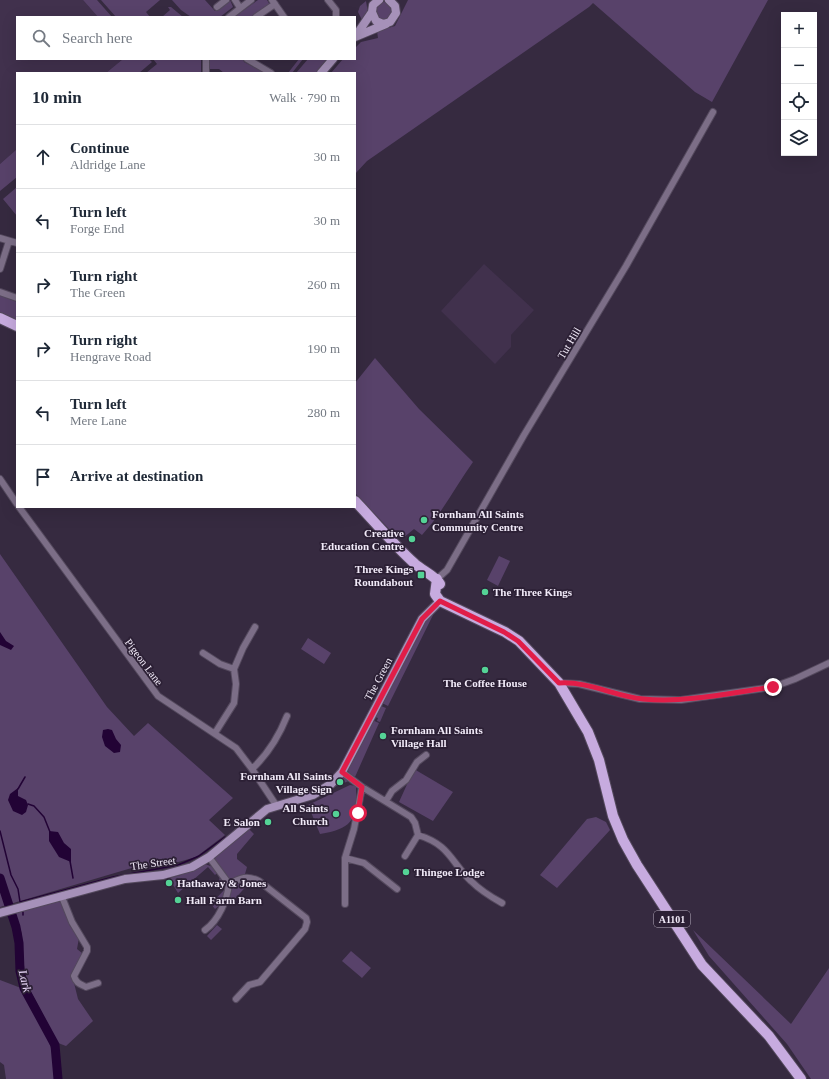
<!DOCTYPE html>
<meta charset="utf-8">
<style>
body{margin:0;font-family:"Times New Roman",serif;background:#f6f6f7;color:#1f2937}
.controls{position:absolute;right:12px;top:12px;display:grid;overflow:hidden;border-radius:0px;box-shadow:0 4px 16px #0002}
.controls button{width:36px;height:36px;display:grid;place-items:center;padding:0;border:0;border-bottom:1px solid #e0e1e3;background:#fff;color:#1f2937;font:20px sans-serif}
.stop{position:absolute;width:12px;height:12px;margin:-9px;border:3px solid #e11d48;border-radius:50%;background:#fff}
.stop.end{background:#e11d48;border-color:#fff;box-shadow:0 1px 4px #0008}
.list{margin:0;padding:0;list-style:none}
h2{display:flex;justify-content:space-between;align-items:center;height:52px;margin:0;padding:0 16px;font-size:17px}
h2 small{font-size:13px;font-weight:400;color:#747a83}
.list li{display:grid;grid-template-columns:26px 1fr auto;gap:12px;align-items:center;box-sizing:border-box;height:64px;padding:0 16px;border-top:1px solid #e0e1e3}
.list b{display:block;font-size:15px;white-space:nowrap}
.list p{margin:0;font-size:13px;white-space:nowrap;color:#747a83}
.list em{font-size:13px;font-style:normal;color:#747a83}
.icon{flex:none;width:22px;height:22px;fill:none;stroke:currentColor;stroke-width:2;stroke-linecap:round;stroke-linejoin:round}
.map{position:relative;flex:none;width:829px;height:1079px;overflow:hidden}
.search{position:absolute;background:#fff;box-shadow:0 4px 16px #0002;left:16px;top:16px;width:340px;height:44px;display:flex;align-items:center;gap:10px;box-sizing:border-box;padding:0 14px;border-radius:0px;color:#747a83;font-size:15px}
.panel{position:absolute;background:#fff;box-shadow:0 4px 16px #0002;left:16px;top:72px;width:340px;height:436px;border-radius:0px}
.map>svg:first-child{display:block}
</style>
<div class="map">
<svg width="829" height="1079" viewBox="0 0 829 1079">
<rect width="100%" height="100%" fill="#362a40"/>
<!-- built -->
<path fill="#41314d" d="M0 0H83L98 17H17V59H123L106 73H17V149L0 164Z
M484 264 534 310 511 335V347L495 364 441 311Z"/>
<!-- green -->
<path fill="#58426a" d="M83 0H97L112 17H98Z
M101 0H160L146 12 150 17H116Z
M172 0H205L215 11 230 0 233 7 220 17H191L181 10Z
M258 0H267L270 5 253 17H234Z
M408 0H768L712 102 695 92 593 3 589 7 367 161 355 174V73H331L343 59H355V48L361 42 378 38 377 31 395 26Z
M366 1 368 13 362 20 358 12 360 6Z
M375 11a9 9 0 1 1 18 0a9 9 0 1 1-18 0Z
M168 7H171L183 17H162L170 10Z
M123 59H149L152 62 139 73H106Z
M153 59H201V73H146L157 64Z
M209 59H243L244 62 266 73H224L219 69H209Z
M299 59H303L292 73H288Z
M308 59H327L316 73H296Z
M17 149V177L0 191V164Z
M17 187V216L3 199Z
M0 295 17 302V322L0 315Z
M375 358 419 409 473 462C456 486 442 513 422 535L414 529 403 538 395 531H391L355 493V383Z
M0 554 107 707 134 736 148 723 233 798 209 820 225 835 196 857 175 863 135 867 0 907Z
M499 556 510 561 498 586 487 580Z
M432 615H433L388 706 382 703 424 620Z
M308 638 331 653 324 664 301 649Z
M381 706 386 708 380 722 377 721 378 718 375 717Z
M372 720 379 723 355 777 349 773 347 769Z
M414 769 453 792 433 821 399 802Z
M344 777 351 780 334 787V785Z
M350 785 356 786C357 818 355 828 320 834L308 805Z
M596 817 606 822 610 830 557 888 540 875 587 819Z
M248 828 254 834 237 854V859L247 867 245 874 235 879 227 878 214 859 215 856Z
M205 864 213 867 217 873 215 875 208 867 178 893 169 878 181 875 180 871Z
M220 876 226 884 227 890H225L221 904 215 909 211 904 225 889 219 881Z
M239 880H252L230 904 227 899 233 885Z
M57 900 61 902 70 926 79 938 77 949 82 953 72 975 78 999 93 1021 66 1046 58 1043 28 986 23 960 22 934 15 912Z
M217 925 222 929 211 940 207 936Z
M693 930 791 1024 829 968V1079H811L787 1044 709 956Z
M351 951 371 968 362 978 342 961Z
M0 980 21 988 43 1025 52 1051 55 1079H6L4 1065 0 1062Z"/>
<!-- water -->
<path fill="#220335" d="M0 632 6 641 14 646 11 650 0 645Z
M108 729 112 730 116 739 121 745 120 752 114 753 105 746 102 737 103 730Z
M18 788V796L26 800 28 805 26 812 22 815 13 811 8 800 10 794Z
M49 831 58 832 64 843 71 849V862L59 857 49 841Z"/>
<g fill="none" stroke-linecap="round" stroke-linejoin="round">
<!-- stream -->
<path stroke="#220335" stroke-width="1.5" d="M18 789 25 777
M28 804 34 806 44 817 50 832
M0 831 11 875 18 889 20 902
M70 861 73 878
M20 902 113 877 178 865 199 856 225 837
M23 912V915"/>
<!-- river -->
<path stroke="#220335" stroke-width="9" d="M0 878 16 927 19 943 20 971 24 988 55 1045 58 1079"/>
<!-- minor casing -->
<g stroke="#54495d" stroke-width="8">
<path id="minor" d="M235 0 240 8
M272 0 284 17
M328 0 336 10V17
M217 7 226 0
M229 17 251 0
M256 17 275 4
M247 59 271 73
M206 73V59
M0 238 17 243
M0 269 9 241
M0 292 17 298
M0 479 17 504
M19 507 158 696 236 748 252 769 276 805
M437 579 447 570 524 435 626 266 713 112
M203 653 220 664 234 669
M559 683 579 684 640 699 681 700 773 687 795 679 829 663
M215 733 234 703 236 684 234 669 243 648 255 627
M252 769C268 754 279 736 287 716
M342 772 362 787 411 817 415 823 418 835 405 856
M386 801 392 791 406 780 417 762 426 755
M418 835C450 845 450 861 471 881 480 890 491 897 502 903
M209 857 229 884
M345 858 364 863 397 889
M62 897 72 922 87 947V951L74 976C76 983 80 984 86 987L98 983
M345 904V858L354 829 362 787
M205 930C219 920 227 900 229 884 241 878 247 875 259 881L306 918 307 922 305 929 260 982 249 985 236 999"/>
</g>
<!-- secondary casing -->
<g stroke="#54495d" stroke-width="10">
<path id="secondary" d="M379 0 373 5 372 12 376 21 383 24 390 22 396 13 395 6 389 0
M357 34 372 12
M355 37 386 24
M321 73 333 59
M0 913 125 879 163 875 192 867 209 857 267 809 313 795 331 784 342 772 422 619 440 601"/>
</g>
<!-- primary casing -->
<g stroke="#54495d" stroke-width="12">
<path id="primary" d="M0 318 17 326
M355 501C374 521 393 544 414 563 421 570 436 576 440 584
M437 579 435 594 440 601 505 632 519 641 559 683 588 732 599 760 613 816 623 840 637 865 702 965 769 1036 801 1079"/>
</g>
<!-- minor -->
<use href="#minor" stroke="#7c6e87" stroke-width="6"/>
<!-- secondary -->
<use href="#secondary" stroke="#a691b9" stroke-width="8"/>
<!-- primary -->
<use href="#primary" stroke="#c7abdf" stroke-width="10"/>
</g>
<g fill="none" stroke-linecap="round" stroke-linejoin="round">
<!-- route -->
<path stroke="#e11d48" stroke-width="5" d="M358 813 362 787 342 772 422 619 440 601 504 632 518 641 559 683C588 681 614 696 643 699 686 703 730 693 773 687"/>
</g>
<!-- markers -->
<g fill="#54d396" stroke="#2c2035" stroke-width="1.5">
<circle cx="424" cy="520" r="4"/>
<circle cx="412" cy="539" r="4"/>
<rect x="417" y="571" width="8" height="8" rx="2"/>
<circle cx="485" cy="592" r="4"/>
<circle cx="485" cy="670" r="4"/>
<circle cx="383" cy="736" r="4"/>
<circle cx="340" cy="782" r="4"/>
<circle cx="336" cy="814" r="4"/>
<circle cx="268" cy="822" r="4"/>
<circle cx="406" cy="872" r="4"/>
<circle cx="169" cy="883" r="4"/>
<circle cx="178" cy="900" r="4"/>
</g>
<g text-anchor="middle" stroke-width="3.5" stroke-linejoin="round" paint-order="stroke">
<!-- shield labels -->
<rect fill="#2c2035" stroke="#b6adbe" stroke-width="1" x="654" y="911" width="36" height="16" rx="3"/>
<g font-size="10" font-weight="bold" fill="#f1eaf8">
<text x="672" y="923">A1101</text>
</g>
<!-- street labels -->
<g font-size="11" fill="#f1eaf8" stroke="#2c2035">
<text transform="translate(569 343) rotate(-59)" y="4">Tut Hill</text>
<text transform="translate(144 662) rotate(53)" y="4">Pigeon Lane</text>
<text transform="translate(378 679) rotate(-62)" y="4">The Green</text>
<text transform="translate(153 863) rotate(-8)" y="4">The Street</text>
</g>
<!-- poi labels -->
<g font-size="11" font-weight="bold" fill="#f1eaf8" stroke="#2c2035" text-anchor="start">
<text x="432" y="518">Fornham All Saints<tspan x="432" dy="13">Community Centre</tspan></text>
<text x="404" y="537" text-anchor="end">Creative<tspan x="404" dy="13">Education Centre</tspan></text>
<text x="413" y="573" text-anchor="end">Three Kings<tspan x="413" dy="13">Roundabout</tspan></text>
<text x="493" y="596">The Three Kings</text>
<text x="485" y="687" text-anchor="middle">The Coffee House</text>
<text x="391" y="734">Fornham All Saints<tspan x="391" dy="13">Village Hall</tspan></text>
<text x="332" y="780" text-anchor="end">Fornham All Saints<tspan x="332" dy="13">Village Sign</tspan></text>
<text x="328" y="812" text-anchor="end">All Saints<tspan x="328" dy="13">Church</tspan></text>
<text x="260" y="826" text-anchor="end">E Salon</text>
<text x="414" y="876">Thingoe Lodge</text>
<text x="177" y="887">Hathaway &amp; Jones</text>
<text x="186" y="904">Hall Farm Barn</text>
</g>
<!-- water labels -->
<g font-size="12" font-style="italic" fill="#e7d5f7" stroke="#2c2035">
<text transform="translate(25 981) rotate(76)" y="4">Lark</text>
</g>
</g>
</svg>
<div class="controls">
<button>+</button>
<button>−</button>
<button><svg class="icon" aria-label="locate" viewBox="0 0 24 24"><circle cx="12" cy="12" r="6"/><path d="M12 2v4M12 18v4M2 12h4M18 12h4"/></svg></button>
<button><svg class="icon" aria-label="layers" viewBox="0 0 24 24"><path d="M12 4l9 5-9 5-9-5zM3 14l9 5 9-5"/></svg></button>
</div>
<div class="stop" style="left:358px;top:813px"></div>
<div class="stop end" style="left:773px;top:687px"></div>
<div class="search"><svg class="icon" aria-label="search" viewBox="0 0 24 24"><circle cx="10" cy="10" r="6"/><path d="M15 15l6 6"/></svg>Search here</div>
<section class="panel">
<h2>10 min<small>Walk · 790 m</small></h2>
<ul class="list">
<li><svg class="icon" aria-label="ahead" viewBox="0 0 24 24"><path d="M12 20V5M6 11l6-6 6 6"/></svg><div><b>Continue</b><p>Aldridge Lane</p></div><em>30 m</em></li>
<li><svg class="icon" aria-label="left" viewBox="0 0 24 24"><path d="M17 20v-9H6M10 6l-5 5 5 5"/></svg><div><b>Turn left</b><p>Forge End</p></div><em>30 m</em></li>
<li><svg class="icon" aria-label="right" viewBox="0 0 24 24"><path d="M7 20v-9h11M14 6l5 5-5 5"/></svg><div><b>Turn right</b><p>The Green</p></div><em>260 m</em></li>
<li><svg class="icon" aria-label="right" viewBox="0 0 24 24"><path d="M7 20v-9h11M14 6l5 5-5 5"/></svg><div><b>Turn right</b><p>Hengrave Road</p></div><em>190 m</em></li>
<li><svg class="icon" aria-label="left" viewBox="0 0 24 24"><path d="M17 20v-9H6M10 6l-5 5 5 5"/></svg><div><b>Turn left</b><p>Mere Lane</p></div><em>280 m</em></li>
<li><svg class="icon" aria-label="arrive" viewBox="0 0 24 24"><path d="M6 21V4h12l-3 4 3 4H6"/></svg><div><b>Arrive at destination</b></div></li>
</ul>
</section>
</div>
